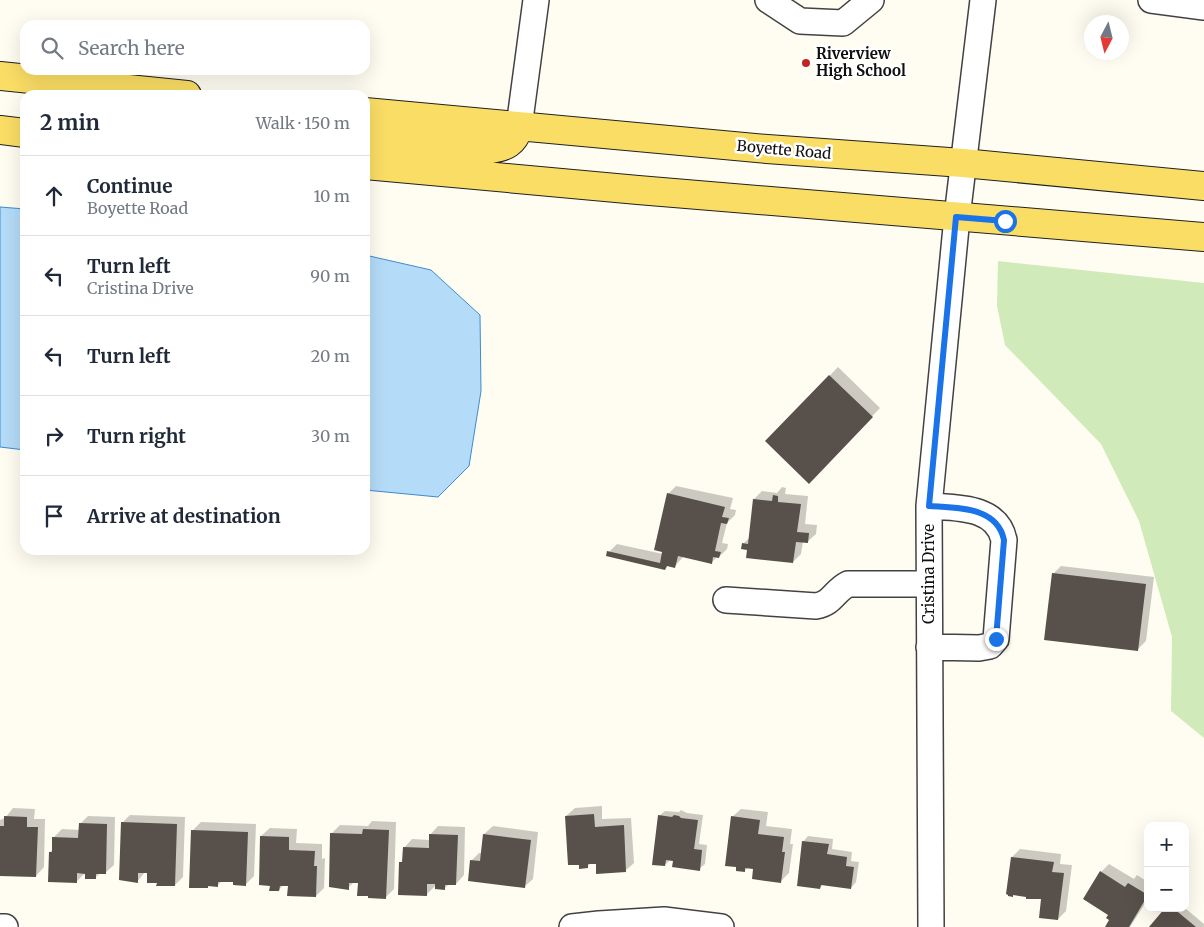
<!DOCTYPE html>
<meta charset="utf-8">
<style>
body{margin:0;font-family:Merriweather,serif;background:#f6f6f7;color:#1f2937}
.controls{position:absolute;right:15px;bottom:15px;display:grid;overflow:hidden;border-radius:10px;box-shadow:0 5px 20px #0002}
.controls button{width:45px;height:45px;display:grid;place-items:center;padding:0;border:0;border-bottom:1px solid #e0e1e3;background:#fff;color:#1f2937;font:25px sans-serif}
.compass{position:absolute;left:1084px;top:15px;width:45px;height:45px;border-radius:50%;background:#fff;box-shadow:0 5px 20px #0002;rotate:187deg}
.stop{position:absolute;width:15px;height:15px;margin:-11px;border:4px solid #1a73e8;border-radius:50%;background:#fff}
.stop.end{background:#1a73e8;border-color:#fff;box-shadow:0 1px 5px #0008}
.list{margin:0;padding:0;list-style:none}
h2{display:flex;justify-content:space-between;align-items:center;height:65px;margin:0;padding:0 20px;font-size:21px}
h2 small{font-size:16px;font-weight:400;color:#747a83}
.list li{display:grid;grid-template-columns:32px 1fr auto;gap:15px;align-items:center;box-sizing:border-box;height:80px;padding:0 20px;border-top:1px solid #e0e1e3}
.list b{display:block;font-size:19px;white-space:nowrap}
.list p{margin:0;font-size:16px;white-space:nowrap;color:#747a83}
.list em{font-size:16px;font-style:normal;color:#747a83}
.icon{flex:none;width:28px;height:28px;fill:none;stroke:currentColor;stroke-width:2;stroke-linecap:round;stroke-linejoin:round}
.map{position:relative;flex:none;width:1204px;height:927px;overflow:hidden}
.search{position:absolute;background:#fff;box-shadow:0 5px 20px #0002;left:20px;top:20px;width:350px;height:55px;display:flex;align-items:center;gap:12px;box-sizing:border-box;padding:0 18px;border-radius:15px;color:#747a83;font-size:19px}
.panel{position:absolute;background:#fff;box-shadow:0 5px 20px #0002;left:20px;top:90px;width:350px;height:465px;border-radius:15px}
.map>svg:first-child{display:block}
</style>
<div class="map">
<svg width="1204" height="927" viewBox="0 0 1204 927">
<rect width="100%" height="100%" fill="#fffdf1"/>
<!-- green -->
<path fill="#d1eab9" d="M998 261 1204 283V738L1171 711 1172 637 1139 521 1101 444 1005 345 997 306Z"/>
<!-- water -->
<path fill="#b4dbf7" stroke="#3a8dd0" d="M0 207 25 209V450L0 447Z
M365 255 431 270 480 315 481 391 469 466 438 497 365 490Z"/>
<!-- shadow -->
<path fill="#0003" d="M838 367 880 408 809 482 766 441Z
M676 486 733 498 730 509 736 510 735 515 727 523 722 543 728 544 727 549 719 557H717L712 562 684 556 675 566 668 565 665 568 609 552 617 544 663 554 668 494Z
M782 487 786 488 785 494 808 496 805 524 817 525 816 534 807 542 803 541 801 554 793 562 748 549 743 544 750 537 754 499 762 491 777 493Z
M1061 566 1154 577 1146 641 1138 649 1053 574Z
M602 806V819L631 818 634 863 625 871 597 863H591L587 867 566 816 575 808Z
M13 808 35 809 34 819H45L44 867 36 876 0 874V820L5 818Z
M741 809 768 812 766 826 792 829 790 844H793L789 873 781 881 754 868H748L744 871 732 817Z
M681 810 687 813 703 815 699 844 707 845 705 864 699 869 670 860 665 865 659 816 665 811 679 812Z
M130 815 185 817 183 877 175 885 158 882 148 872H145L137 882 122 823Z
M88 816 115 817 114 865 105 873H100L95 878 86 872 76 882 50 852 53 849 54 837 62 829 80 830V824Z
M372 821 396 822 394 889 386 897 359 881H355L348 888 332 833 340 825 368 826Z
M201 822 256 824 254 876 246 884 235 881H222L218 885H210L208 887 192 831Z
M438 826 465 827 464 875 456 884 450 883 445 888 437 884 426 895 400 863 404 860V848L412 839 430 840V835Z
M493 826 538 832 533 879 524 887 471 861 479 853H482L484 834Z
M270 828 297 829 296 843 322 844V859L325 858 324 888 316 896 289 885H283L279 890 271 884 261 836Z
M808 836 833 839 832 849 852 852 851 861 859 862 856 882 851 888 823 884 820 888 803 842Z
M1020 849 1061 854 1060 864 1072 865 1066 911 1058 919 1042 897 1014 894 1013 896 1012 857Z
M1109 864 1134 879 1137 875 1148 882V899L1130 927H1108L1111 920 1101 872Z
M1167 908H1185L1204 924V927H1151Z"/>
<!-- building -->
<path fill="#58504b" d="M829 375 873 417 809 484 765 441Z
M667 493 725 507 722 517 729 518 727 524 721 523 715 551 721 552 719 558 713 557 712 564 678 556 675 568 667 566 665 570 606 556 607 551 660 563 662 552 654 550Z
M773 495 778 496V502L801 504 797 532 809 533 808 543 796 542 793 563 746 558 747 550 741 549 742 543 748 544 753 499 772 501Z
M1052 573 1146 584 1138 651 1044 640Z
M594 814 595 827 624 825 626 872 596 874V864H588V868L579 869V865H568L565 816Z
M658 815 672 817 674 815 679 816 681 818 698 820 694 849 702 850 700 871 672 867 673 861 666 860 665 866 652 865Z
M4 816 27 817V827H38L36 877 0 876V826H4Z
M731 816 760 820 758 834 784 837 782 852H785L781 883 752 879 753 869 745 868V872L736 871V867L725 866Z
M121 822 177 824 175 886H156L157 883H147V873H138V883L119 880Z
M79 823 107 824 106 874H96V879H85V874L77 873V883L48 882 49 852H52V837L78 838Z
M363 829 389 830 386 899 368 898V896H357L358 883H349V890L329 887 330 833 362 834Z
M191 830 248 832 246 886 233 885V882H218V887L208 886V888H189Z
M429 834 458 835 456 885H445V890L435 889V884H427V896L398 895 399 862H402L403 847 429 848Z
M483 834 531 840 525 888 468 881 470 860 480 861Z
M260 836 289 837V850L315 851 314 866H317L316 897 287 896 288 886H280L279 891H269L270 886 259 885Z
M802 841 829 844 827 854 847 857 846 866 854 867 851 889 821 885 820 889 797 886Z
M1011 857 1054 862 1052 872 1064 873 1058 920 1039 918 1041 899H1026V897L1013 895V897L1008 896V895L1006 894Z
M1100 871 1125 887 1128 883 1148 895 1129 927H1105L1109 920 1106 918 1108 915 1083 899Z
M1165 908H1173L1196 927H1149Z"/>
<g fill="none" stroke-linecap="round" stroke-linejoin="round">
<!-- minor casing -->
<g stroke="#424242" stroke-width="28">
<path id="minor" d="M768 0 800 21 843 23 871 0
M1151 0 1204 7
M519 127 536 0
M929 506C957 508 997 506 1004 540L996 639 990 646 979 648 929 647
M726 600 816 606C833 603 834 591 848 584H929
M0 927H5
M572 927 599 924 664 920 721 927
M931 927 929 506 957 217 983 0"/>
</g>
<!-- major casing -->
<g stroke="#202020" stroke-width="30">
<path id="major" d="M0 76 187 95
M365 112 767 149 963 163 1204 186
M0 130 25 133
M365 138 490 149C506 147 514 143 519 127
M365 165 638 190 1204 237"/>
</g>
<!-- minor -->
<use href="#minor" stroke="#fff" stroke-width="25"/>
<!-- major -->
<use href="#major" stroke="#fadd65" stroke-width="28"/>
</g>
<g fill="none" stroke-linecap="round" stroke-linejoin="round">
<!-- route -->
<path stroke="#1a73e8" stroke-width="6" d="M996 639 1004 540C997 506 956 508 929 506L956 217 1005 221"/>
</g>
<!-- markers -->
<circle fill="#c22424" stroke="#fff" stroke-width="2" cx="806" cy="63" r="5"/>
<g text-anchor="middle" stroke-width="5" stroke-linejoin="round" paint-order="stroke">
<!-- poi labels -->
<g font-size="15" font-weight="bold" fill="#0f0f0f" stroke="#fff" text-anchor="start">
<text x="816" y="59">Riverview<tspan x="816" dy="17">High School</tspan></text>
</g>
<!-- street labels -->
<g font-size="15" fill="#0f0f0f" stroke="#fff">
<text transform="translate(784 150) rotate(5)" y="5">Boyette Road</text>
<text transform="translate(929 574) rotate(-90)" y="5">Cristina Drive</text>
</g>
</g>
</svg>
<div class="controls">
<button>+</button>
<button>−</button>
</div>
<svg class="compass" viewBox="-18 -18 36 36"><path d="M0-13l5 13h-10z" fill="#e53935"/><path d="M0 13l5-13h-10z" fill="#747a83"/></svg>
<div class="stop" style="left:1005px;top:221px"></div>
<div class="stop end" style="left:996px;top:639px"></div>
<div class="search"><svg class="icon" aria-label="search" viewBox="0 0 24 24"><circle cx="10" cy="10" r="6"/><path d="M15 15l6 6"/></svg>Search here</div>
<section class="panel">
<h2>2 min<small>Walk · 150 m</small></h2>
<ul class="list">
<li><svg class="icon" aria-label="ahead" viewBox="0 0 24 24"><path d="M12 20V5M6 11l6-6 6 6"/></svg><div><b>Continue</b><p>Boyette Road</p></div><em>10 m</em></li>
<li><svg class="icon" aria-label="left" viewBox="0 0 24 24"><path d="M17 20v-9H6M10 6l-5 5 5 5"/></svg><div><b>Turn left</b><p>Cristina Drive</p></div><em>90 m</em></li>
<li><svg class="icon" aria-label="left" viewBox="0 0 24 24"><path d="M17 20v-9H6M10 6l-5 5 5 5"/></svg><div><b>Turn left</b></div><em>20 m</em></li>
<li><svg class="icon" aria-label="right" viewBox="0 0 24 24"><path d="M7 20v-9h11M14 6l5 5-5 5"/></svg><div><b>Turn right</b></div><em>30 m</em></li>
<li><svg class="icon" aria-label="arrive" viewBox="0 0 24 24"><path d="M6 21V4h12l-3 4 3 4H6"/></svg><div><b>Arrive at destination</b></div></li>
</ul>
</section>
</div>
